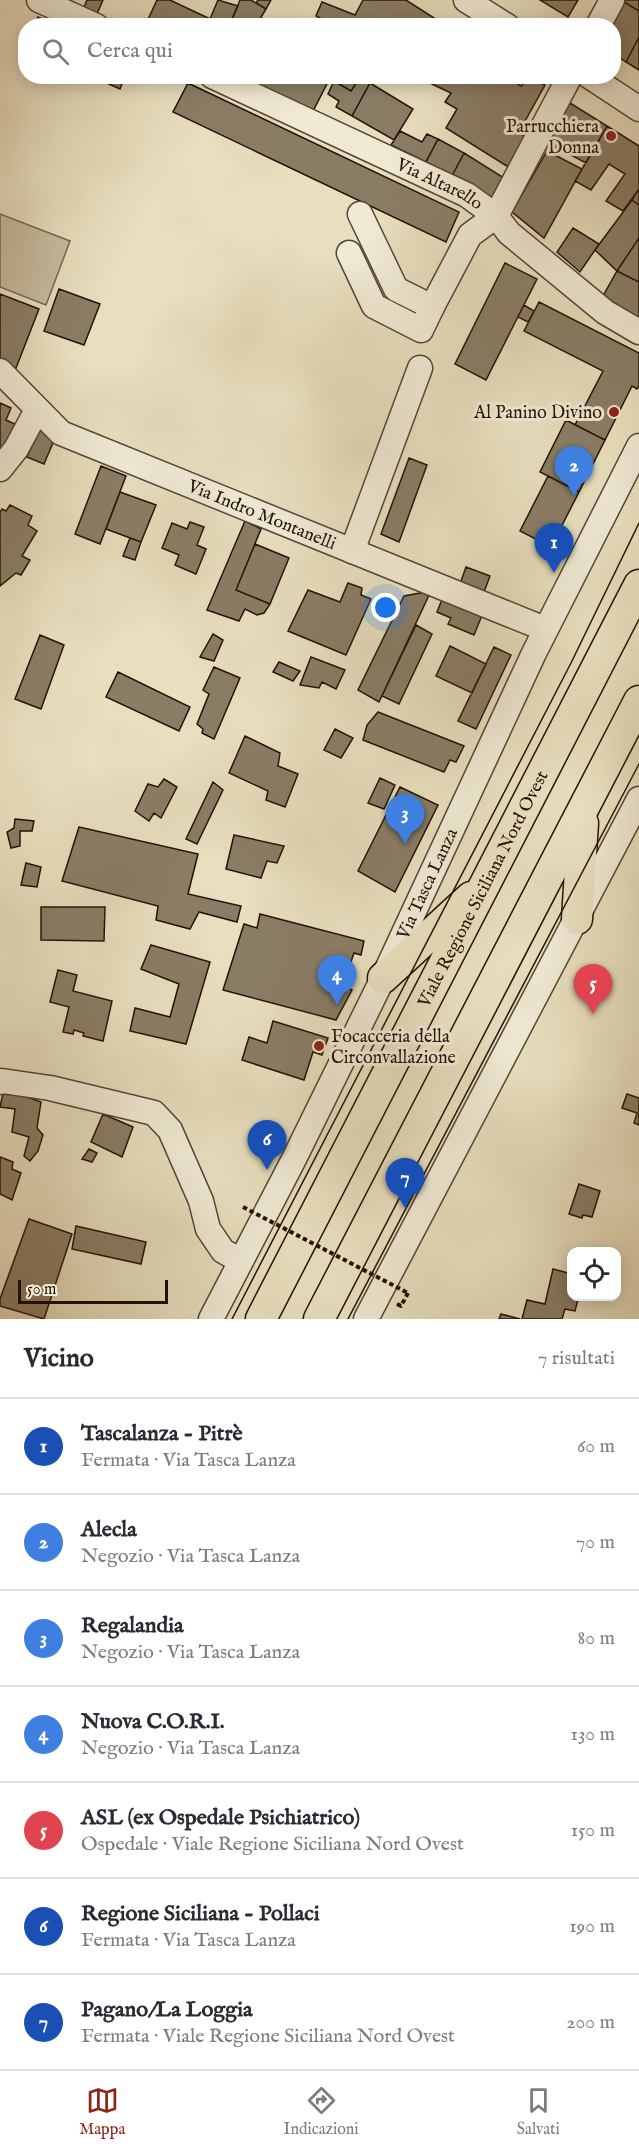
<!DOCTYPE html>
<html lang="it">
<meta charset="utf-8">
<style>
body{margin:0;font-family:"IM FELL English",serif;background:#f7f7f7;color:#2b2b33}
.controls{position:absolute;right:18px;bottom:18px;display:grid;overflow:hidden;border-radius:12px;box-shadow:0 3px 15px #0003}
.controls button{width:54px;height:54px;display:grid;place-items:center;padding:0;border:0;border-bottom:2px solid #e1e1e2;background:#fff;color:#2b2b33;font:30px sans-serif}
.scale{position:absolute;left:18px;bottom:15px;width:150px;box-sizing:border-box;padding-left:6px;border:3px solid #241206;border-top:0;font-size:16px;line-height:21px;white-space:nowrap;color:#241206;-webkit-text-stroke:4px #f0ead5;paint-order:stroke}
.you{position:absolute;left:386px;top:608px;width:21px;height:21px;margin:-15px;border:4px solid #fff;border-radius:50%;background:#1a73e8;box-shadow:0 0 0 9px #1a73e833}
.badge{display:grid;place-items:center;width:39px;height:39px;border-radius:50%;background:#8f2418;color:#fff;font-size:20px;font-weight:700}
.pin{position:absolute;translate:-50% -50px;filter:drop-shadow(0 2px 3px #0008)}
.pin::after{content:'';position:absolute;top:32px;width:21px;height:18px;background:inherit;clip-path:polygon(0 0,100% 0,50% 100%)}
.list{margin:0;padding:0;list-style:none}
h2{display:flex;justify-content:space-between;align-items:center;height:78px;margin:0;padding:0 24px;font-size:26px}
h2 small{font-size:20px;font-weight:400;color:#7c7c81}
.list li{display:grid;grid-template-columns:39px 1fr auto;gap:18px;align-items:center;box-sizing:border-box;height:96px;padding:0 24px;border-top:2px solid #e1e1e2}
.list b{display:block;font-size:22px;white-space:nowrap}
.list p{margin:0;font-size:20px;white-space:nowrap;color:#7c7c81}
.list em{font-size:20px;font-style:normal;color:#7c7c81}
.icon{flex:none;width:33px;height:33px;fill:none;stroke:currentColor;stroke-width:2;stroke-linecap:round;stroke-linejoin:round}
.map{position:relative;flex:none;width:639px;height:1319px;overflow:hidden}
.search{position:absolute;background:#fff;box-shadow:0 3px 15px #0003;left:18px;right:18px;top:18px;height:66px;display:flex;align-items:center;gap:15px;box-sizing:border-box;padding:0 21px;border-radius:24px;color:#7c7c81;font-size:22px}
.sheet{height:750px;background:#fff}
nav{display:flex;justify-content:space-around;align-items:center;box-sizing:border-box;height:84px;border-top:2px solid #e1e1e2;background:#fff;font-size:16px;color:#7c7c81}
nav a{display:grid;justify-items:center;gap:3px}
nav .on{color:#8f2418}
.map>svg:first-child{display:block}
</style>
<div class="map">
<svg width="639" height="1319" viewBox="0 0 639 1319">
<rect width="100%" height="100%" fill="#e8dfbf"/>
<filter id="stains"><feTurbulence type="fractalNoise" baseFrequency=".00333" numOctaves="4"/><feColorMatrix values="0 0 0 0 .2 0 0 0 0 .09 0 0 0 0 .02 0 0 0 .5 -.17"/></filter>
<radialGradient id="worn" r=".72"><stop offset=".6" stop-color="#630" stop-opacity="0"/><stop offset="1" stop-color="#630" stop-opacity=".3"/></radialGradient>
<!-- green -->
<path fill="#c7bca0" stroke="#766753" stroke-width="1.5" d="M0 214 70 241 46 305 0 287Z"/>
<!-- building -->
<path fill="#8a7d66" stroke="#241206" stroke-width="1.5" d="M87 0H103L96 16 83 10Z
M157 0H170L225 26H145Z
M218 0 238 6 229 26 210 19Z
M240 0H251L266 9 256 26H229Z
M258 0H271L266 9 256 3Z
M363 0H406L445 25 334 26 316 16 322 2 355 15Z
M540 0H578L568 17Z
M621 0H639V11Z
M621 0 639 11V37L626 62 614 54V26H605Z
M38 17 57 26H34Z
M639 37V70L626 62Z
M91 76H125L120 89Z
M248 76H322L329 80 313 111 245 83Z
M337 76H354L359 79 351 91 334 81Z
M435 76H506L521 86 528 77 545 85 519 132 528 139 510 168 446 128 457 109 445 102 451 93 432 84Z
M359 79 370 83 352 116 336 107 339 101 328 94 334 81 351 91Z
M188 83 459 212 446 242 173 112Z
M370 83 413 109 394 140 352 116Z
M570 103 607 126 586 163 548 143Z
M607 126 639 146V189L623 211 606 201 625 174 609 164 591 190 575 181Z
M400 131 422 142 427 134 438 139 426 162 391 145Z
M438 139 464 153 452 176 426 162Z
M547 151 582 169 544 238 512 212Z
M464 153 504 178 492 199 452 176Z
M639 189V205L632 200Z
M632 200 639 205V238L617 271 595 250Z
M573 228 599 244 580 272 557 252Z
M639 238V282L617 271Z
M505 263 537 279 486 380 455 364Z
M617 271 639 282V319L603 296Z
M59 289 100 304 84 345 44 331Z
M0 294 39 309 16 368 0 361Z
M539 302 639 353V386L637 389 632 386 605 440 575 425 603 371 524 331Z
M524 305 534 311 528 322 518 317Z
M0 403 11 408 6 420 15 424 3 449 0 448Z
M566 420 605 440 579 492 540 472Z
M39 430 55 438 44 464 27 457Z
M409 458 427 465 399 542 381 534Z
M101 466 126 476 100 544 75 534Z
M548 476 579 492 551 547 520 531Z
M120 492 156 505 141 542 106 529Z
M10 505 32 516 28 525 37 531 22 556 30 560 21 575 16 573 0 586V512L2 509 6 511Z
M245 521 261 529 236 590 270 604 264 613 257 615 245 609 239 621 207 610Z
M190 522 204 527 197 545 206 549 196 574 175 565 179 555 162 548 172 523 187 529Z
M130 538 141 542 135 560 123 556Z
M255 544 289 558 270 604 236 590Z
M466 567 490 576 484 592 460 584Z
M348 583 362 588 361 595 371 599 346 655 288 631 308 590 340 602Z
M431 591 379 702 358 690 404 596Z
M443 597 483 613 474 635 448 624 451 618 437 612Z
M416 625 432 634 399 704 382 696Z
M213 634 223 640 214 661 200 657Z
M40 635 64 645 41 709 15 699Z
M450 646 486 664 472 693 436 676Z
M494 647 511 655 476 729 458 721Z
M311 657 345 670 336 689 322 682 319 688 300 685Z
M279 662 300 671 293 681 273 672Z
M214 667 240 678 214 739 202 733 203 729 197 724 209 694 203 690Z
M118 672 190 707 179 731 106 697Z
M378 712 464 746 456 762 450 760 444 772 363 740 367 725Z
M335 729 353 738 341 758 324 750Z
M245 736 280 753 278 766 298 774 285 807 266 800 268 791 229 773Z
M380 778 395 785 384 809 368 803Z
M164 779 177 787 161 818 154 813 149 821 135 811 148 784 158 787Z
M213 782 223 790 197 844 186 839Z
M400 787 438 805 395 892 358 871Z
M15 819 34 821 32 831H20V846L11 848 7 832 14 828Z
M79 827 198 854 188 894 241 906 237 922 199 912 190 929 156 920 158 906 62 881Z
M234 835 284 846 277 863 267 861 261 878 226 869Z
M26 863 41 867 37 887 21 885Z
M41 907H105L104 941 41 940Z
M260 914 364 941 361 955 354 953 343 985 352 990 336 1020 223 990 244 924 257 928Z
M151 945 210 962 186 1044 130 1031 135 1008 170 1017 179 984 141 969Z
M58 970 77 975 73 991 112 1001 103 1041 83 1036 84 1033 74 1030 73 1034 63 1032 69 1007 50 1002Z
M273 1021 328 1038 322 1055 313 1052 304 1080 242 1060 249 1037 267 1043Z
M4 1089 41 1102 37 1128 43 1135 38 1151 30 1161 24 1156 29 1137 12 1132 15 1109 0 1107Z
M627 1094 639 1098V1125L634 1123 637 1113 622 1108Z
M103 1114 133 1127 122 1157 91 1142Z
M89 1149 97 1153 92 1162 82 1159Z
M0 1157 13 1162 12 1169 21 1173 12 1200 0 1194Z
M579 1184 600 1191 592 1217 583 1215 582 1218 569 1214Z
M29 1219 72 1234 44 1319 0 1306V1299Z
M76 1226 146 1242 141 1264 72 1249Z
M553 1269 572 1274V1296H579L575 1311 565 1309 562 1319H522L527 1300 545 1304Z
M501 1314 520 1319H499Z"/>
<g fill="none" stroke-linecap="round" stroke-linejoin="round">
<!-- minor casing -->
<g stroke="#554534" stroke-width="27">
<g id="minor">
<path d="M39 0 96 26"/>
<path d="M466 0 507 26"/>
<path d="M598 26 612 0"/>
<path id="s1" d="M212 76 467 195 496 216 509 233 605 312 639 332"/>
<path d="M589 76 639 109"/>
<path d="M360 214 396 289 432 307 470 235 496 216 570 76"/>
<path d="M349 253 374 306 421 330 432 307"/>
<path id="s2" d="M0 371 61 433 545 629"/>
<path d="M0 469 16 449 37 410"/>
<path d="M352 551 420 368"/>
<path d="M0 1082 2 1081 50 1088 154 1113 170 1130 201 1201 208 1229 223 1251 241 1261"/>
<path id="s3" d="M211 1319 294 1159 383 978 534 653 639 446"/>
<path d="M366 1319 639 799"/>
</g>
</g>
<!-- major casing -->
<g stroke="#241206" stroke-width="33">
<g id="major">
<path d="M577 919 583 823"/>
<path d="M383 978 471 897"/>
<path id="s4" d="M261 1319 639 585"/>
<path d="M319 1319 639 701"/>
</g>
</g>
<!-- path -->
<path stroke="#241206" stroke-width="4" stroke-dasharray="4.5 3" stroke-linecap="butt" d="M397 1304 401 1306 408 1293"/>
<!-- minor -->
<use href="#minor" stroke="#f0ead5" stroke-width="24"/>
<!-- major -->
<use href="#major" stroke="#e8dfbf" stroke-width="30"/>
<!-- tram -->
<path stroke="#241206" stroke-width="1.5" d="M232 1319 571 663 639 523
M348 1319 639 764"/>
<!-- path-bridge -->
<path stroke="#241206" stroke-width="4" stroke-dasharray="4.5 3" stroke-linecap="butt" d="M243 1207 408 1293"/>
</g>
<!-- markers -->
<g fill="#8f2418" stroke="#f0ead5" stroke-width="2">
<circle cx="611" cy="136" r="6"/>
<circle cx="614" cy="412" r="6"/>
<circle cx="319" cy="1046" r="6"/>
</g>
<g text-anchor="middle" stroke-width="6" stroke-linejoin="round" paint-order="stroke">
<!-- poi labels -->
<g font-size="18" fill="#241206" stroke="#f0ead5" text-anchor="end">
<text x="599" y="132">Parrucchiera<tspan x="599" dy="21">Donna</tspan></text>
<text x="602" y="418">Al Panino Divino</text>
<text x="331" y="1042" text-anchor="start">Focacceria della<tspan x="331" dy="21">Circonvallazione</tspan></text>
</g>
<!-- street labels -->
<g font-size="18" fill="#241206" stroke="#f0ead5">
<text dy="6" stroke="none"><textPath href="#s1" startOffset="252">Via Altarello</textPath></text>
<text dy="6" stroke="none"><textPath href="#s2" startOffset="304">Via Indro Montanelli</textPath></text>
<text dy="6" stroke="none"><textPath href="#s3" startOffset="486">Via Tasca Lanza</textPath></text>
<text dy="6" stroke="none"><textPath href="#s4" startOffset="484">Viale Regione Siciliana Nord Ovest</textPath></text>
</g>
</g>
<rect width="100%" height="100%" filter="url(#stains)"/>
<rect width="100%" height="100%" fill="url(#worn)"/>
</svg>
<div class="controls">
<button><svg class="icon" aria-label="locate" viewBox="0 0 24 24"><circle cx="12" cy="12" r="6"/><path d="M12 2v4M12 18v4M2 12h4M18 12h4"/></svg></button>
</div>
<div class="scale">50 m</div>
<div class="you"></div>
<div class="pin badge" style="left:554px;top:573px;background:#1a4fb4">1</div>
<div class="pin badge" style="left:574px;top:496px;background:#3f7fe0">2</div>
<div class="pin badge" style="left:405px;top:844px;background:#3f7fe0">3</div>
<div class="pin badge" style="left:337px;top:1005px;background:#3f7fe0">4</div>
<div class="pin badge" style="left:593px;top:1014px;background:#e0444e">5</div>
<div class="pin badge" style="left:267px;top:1170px;background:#1a4fb4">6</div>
<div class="pin badge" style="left:405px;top:1208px;background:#1a4fb4">7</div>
<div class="search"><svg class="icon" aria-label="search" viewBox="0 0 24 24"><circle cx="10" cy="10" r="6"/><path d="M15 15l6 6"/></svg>Cerca qui</div>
</div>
<section class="sheet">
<h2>Vicino<small>7 risultati</small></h2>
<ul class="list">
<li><span class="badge" style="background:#1a4fb4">1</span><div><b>Tascalanza - Pitrè</b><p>Fermata · Via Tasca Lanza</p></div><em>60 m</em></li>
<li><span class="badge" style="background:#3f7fe0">2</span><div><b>Alecla</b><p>Negozio · Via Tasca Lanza</p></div><em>70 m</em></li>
<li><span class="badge" style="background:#3f7fe0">3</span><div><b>Regalandia</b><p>Negozio · Via Tasca Lanza</p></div><em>80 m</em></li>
<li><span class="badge" style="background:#3f7fe0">4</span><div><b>Nuova C.O.R.I.</b><p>Negozio · Via Tasca Lanza</p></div><em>130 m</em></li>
<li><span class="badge" style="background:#e0444e">5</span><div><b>ASL (ex Ospedale Psichiatrico)</b><p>Ospedale · Viale Regione Siciliana Nord Ovest</p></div><em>150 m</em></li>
<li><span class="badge" style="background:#1a4fb4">6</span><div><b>Regione Siciliana - Pollaci</b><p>Fermata · Via Tasca Lanza</p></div><em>190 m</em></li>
<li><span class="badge" style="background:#1a4fb4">7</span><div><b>Pagano/La Loggia</b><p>Fermata · Viale Regione Siciliana Nord Ovest</p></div><em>200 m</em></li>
</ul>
</section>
<nav>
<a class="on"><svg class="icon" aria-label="map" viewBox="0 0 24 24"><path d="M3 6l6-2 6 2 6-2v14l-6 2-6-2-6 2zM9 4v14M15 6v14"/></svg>Mappa</a>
<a><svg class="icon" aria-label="directions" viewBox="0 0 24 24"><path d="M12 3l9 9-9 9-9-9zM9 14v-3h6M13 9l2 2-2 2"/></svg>Indicazioni</a>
<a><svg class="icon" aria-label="saved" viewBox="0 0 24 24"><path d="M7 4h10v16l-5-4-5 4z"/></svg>Salvati</a>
</nav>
